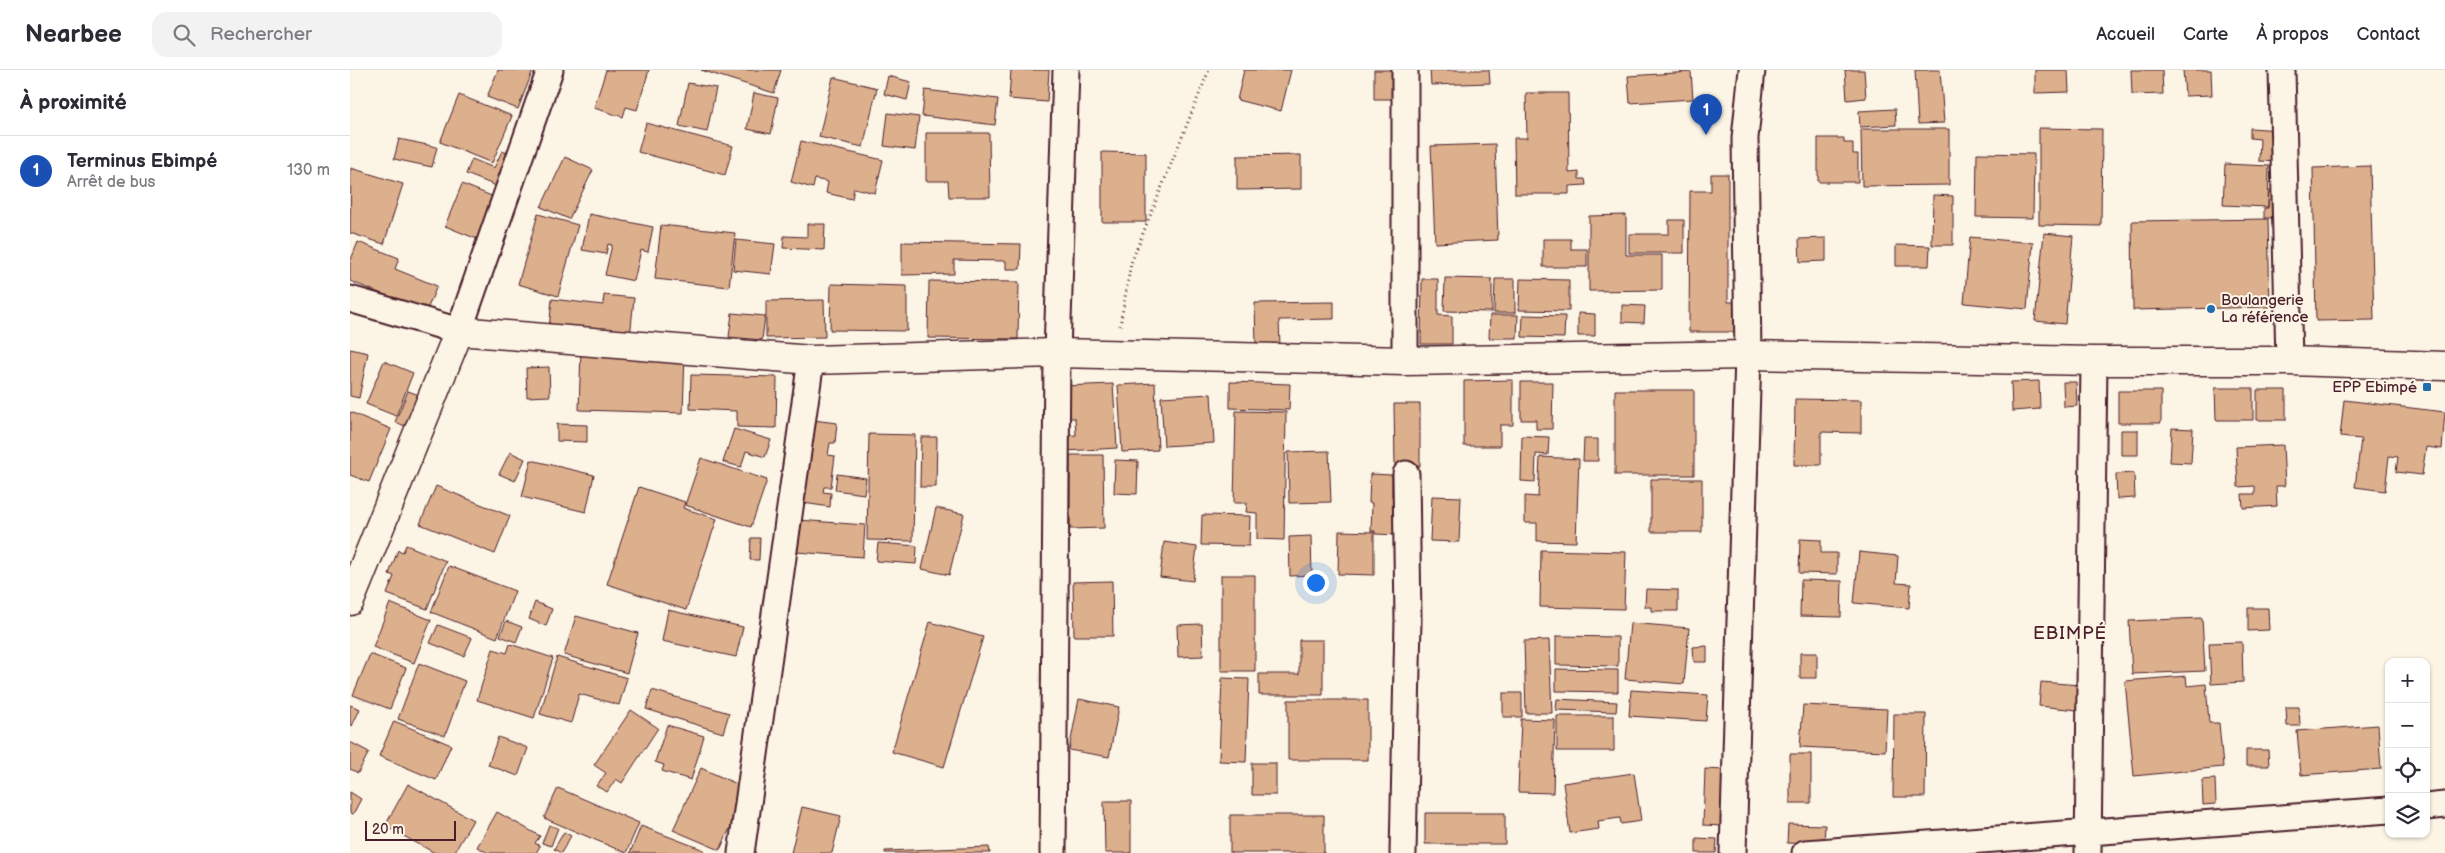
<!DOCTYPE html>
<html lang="fr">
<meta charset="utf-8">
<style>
body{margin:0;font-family:"Balsamiq Sans",sans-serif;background:#f2f2f3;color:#2b2b33}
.controls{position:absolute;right:15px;bottom:15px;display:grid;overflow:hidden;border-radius:10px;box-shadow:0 1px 4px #0004}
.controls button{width:45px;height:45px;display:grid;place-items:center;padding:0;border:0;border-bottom:1px solid #e1e1e2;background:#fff;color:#2b2b33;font:25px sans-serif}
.scale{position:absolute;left:15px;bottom:12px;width:91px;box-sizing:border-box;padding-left:5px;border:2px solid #4a1f2b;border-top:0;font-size:14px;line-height:18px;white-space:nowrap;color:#4a1f2b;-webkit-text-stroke:4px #fcf5e5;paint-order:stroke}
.you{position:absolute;left:965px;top:512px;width:18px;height:18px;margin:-12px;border:4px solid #fff;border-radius:50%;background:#1a73e8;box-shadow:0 0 0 8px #1a73e833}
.badge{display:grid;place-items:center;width:32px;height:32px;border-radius:50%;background:#1f6fb2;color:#fff;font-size:16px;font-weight:700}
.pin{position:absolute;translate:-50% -41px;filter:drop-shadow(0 1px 2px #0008)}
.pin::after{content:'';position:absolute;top:26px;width:18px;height:15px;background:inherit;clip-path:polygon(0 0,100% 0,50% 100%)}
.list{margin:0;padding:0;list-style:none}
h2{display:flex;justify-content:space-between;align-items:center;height:65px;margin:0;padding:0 20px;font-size:21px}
h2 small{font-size:16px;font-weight:400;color:#7c7c81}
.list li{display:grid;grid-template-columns:32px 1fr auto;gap:15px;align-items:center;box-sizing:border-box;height:70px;padding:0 20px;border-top:1px solid #e1e1e2}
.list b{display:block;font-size:19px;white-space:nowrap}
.list p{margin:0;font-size:16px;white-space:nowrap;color:#7c7c81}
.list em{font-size:16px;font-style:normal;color:#7c7c81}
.icon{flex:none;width:28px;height:28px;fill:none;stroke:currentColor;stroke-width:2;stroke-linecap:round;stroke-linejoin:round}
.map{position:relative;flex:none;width:2095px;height:783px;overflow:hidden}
header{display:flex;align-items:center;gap:30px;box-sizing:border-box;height:70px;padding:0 25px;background:#fff;border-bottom:1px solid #e1e1e2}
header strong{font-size:24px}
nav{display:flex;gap:28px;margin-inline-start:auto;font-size:18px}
.search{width:350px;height:45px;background:#f2f2f3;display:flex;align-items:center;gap:12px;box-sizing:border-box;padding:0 18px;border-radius:15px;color:#7c7c81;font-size:19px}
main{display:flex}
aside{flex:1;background:#fff}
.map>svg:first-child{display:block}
</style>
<header>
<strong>Nearbee</strong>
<div class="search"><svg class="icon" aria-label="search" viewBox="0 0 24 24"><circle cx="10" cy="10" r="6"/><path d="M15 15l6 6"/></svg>Rechercher</div>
<nav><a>Accueil</a><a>Carte</a><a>À propos</a><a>Contact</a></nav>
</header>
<main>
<aside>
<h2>À proximité<small></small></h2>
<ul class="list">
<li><span class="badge" style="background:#1a4fb4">1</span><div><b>Terminus Ebimpé</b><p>Arrêt de bus</p></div><em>130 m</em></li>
</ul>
</aside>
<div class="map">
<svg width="2095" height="783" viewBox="0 0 2095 783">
<rect width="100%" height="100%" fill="#fcf5e5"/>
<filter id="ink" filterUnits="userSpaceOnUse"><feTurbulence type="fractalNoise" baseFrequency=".02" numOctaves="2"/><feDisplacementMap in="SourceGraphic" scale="10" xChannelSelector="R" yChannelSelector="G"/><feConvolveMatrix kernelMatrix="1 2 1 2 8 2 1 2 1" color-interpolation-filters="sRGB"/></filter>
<g filter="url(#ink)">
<!-- building -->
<path fill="#ddb08d" stroke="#4a1f2b" d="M148 0H183L168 39 137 27Z
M256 0H299L287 40 276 37 273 47 244 38Z
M351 0H431L424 23Z
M661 0H699L697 32 659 29Z
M894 0H941L931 41 887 30Z
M1024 0H1049V29H1024Z
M1080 0H1139L1140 13 1081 15Z
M1495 0H1514L1516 28 1497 30Z
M1565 0H1590L1594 53 1568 54Z
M1685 0H1718L1719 22 1685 23Z
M1781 0H1812L1813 24 1782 25Z
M1833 0H1861L1862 25 1835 26Z
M1341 2 1343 29 1280 33 1278 6Z
M538 6 561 12 557 30 534 24Z
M483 7 527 18 513 77 469 67Z
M338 13 366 18 357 62 329 56Z
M575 20 648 29 645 55 572 46Z
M404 23 428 28 421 64 397 59Z
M1176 23H1218L1219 103 1229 102V109H1235L1236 115 1219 116V124H1165L1164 68H1177Z
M109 25 162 46 142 93 90 72Z
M1545 39 1546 55 1510 57 1509 41Z
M538 43 569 47 565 80 534 76Z
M296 53 383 76 375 105 288 82Z
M1689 58 1752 59 1751 156 1689 155Z
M1900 58 1931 60 1930 92 1909 91 1910 69 1900 68Z
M1511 59H1599V115L1512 116Z
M576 63H639L640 127H599L598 111H576Z
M1468 68H1494V73H1503V84H1508V112H1468Z
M49 69 87 77 82 97 44 89Z
M451 71 533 90 525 123 504 118 502 129 476 123 478 112 465 109 463 118 441 112Z
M1145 74 1148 170 1085 173 1081 76Z
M152 81 167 87 154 119 116 104 122 89 144 98Z
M752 82 796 83V152H752Z
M1627 83 1684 84 1683 148 1626 147Z
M951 85V119L887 120V86Z
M215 87 243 100 219 149 191 137Z
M1875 94 1919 96 1918 137 1873 135Z
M2020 96 2024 250 1966 251 1963 98Z
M1 98 53 114 34 174 0 163Z
M1361 104H1378V232H1391V262H1339L1340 121H1361Z
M112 114 144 127 127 169 95 156Z
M1919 121H1928L1926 148H1914V138H1918Z
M1583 125 1603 126V175H1582Z
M188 144 228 155 208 226 168 214Z
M239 144 303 157 298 182 291 180 284 211 255 205 262 175 258 174 256 184 232 180Z
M1276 145V185H1312V220L1239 221V146Z
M1918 149 1920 237 1783 240 1782 151Z
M1319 150H1334V183H1279V164H1319Z
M457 154H475L474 180 433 178 434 166 457 167Z
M311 155 385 163 379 217 305 209Z
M1694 163 1723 166 1715 254 1685 251Z
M1620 167 1683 173 1677 239 1614 233Z
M1476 168V191L1450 192 1449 169Z
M1193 169H1221V179H1237V197H1193Z
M386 170 425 174 421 204 383 200Z
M8 172 49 188 45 199 87 216 76 242 0 211V192Z
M552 172 671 174 670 199H656V191L604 190V204L552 205Z
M1546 175 1580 176 1579 196H1546Z
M1095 208 1142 209V242L1094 241Z
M1072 209H1088V245L1102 246V274H1071Z
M1145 209H1165V243H1144Z
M1170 209 1219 210V241L1169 240Z
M579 211 669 212 668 269 578 268Z
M481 214 557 216V261L480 260Z
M254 225 284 228 280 267 199 259 202 229 253 235Z
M474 230 475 267 416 268V231Z
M984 232V249L929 250 930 276 906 277 905 233Z
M1272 235 1295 236 1294 253 1272 252Z
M382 243 415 246 412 270 379 267Z
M1228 243 1245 244V266H1228Z
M1140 245H1168L1167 268H1139Z
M1173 245 1215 246 1214 268 1172 267Z
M0 279 18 283 9 328 0 326Z
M231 280 335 284 333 343 229 340Z
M34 291 63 303 46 346 16 334Z
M199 297 200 326 177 327 176 298Z
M341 305 427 307 426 358 387 357V341L340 339Z
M1163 310V355H1150V376H1114V311Z
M1689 311 1690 339 1662 341 1661 312Z
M880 312 940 314 939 340 880 338Z
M1171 312H1203L1202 359H1186V350H1171Z
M1713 312H1726L1727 336 1714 337Z
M805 313 808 380 772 382 768 315Z
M763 314 767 378 716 381 715 366 726 365 725 348H716L714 316Z
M1865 318H1903V350H1866Z
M1265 320H1344V405H1265Z
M1907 320H1936V350H1907Z
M58 321 72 326 60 358 45 352Z
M1768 321H1811V353H1768Z
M861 324 864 373 814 376 811 327Z
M1445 329 1511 330V363L1471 362V395H1444Z
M1994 330 2095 342 2092 379 2076 377 2072 405 2046 402 2048 387 2039 386 2035 421 2005 417 2011 369 1990 367Z
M1044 334H1070V396L1045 397Z
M886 341 936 342 934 470 907 469V443L896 442 897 433H884Z
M0 342 41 359 19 412 0 405Z
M463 350 487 353 485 373H480L478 385 485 386 481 417H474L473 422 481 423 480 437 453 433Z
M207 354 237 355V372L207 371Z
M1822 358 1843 359 1841 393 1820 392Z
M384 359 421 370 415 387 396 381 391 397 373 392Z
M1771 360H1788V385H1771Z
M519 364 565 365 563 471 517 470Z
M1172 366 1199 367 1198 385 1186 384 1185 412 1171 411Z
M571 367H587L586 417H570Z
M1234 369H1248V391H1233Z
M1933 375 1935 416H1926L1927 436 1893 438 1892 424H1905V416L1888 417 1886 377Z
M979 381 981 432 939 433 938 382Z
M160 382 175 389 165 411 149 404Z
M720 385H753L754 458 720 459Z
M1190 387 1229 389 1226 472 1187 471V453H1175V426L1188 427Z
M351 388 417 410 401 457 335 435Z
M181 390 244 405 236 442 172 427Z
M765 390 788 391 787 424 764 423Z
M1784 403 1785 428 1767 429 1766 404Z
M487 404 516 408 514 424 485 420Z
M1020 404 1042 405V427H1048V465L1025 464V461H1021L1022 433H1019Z
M1301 409H1352V462H1301Z
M86 416 160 446 145 484 70 454Z
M289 417 335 432 333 438 367 449 336 540 257 514Z
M1082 426 1111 427 1109 472 1080 471Z
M586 438 614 444 599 505 572 499Z
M852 445 900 446 899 476 851 475Z
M448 450 515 455 513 487 446 482Z
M989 461 1024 462V505L988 504Z
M961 466 962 505 940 506 939 467Z
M401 468H410L409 490H400Z
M1450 469 1471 470V483H1487V504L1449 503Z
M814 472 847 477 843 511 810 507Z
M528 473 567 476 566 494 526 491Z
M56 475 96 491 77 539 37 524 44 506 39 504 48 480 53 482Z
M1191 480 1276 482 1274 539 1190 537Z
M1509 482 1548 486 1546 513 1561 514 1559 538 1504 533Z
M99 496 165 521 147 568 81 542Z
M871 505H905V601H871Z
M1451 510 1492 511 1491 547 1450 546Z
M762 511 763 566H724L723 512Z
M1296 519 1328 520V541H1301V537H1295Z
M185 532 202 539 196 556 179 549Z
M40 533 81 550 64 593 23 577Z
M1898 538H1918L1919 560 1898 561Z
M318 540 393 557 386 587 312 571Z
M226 546 288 563 277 603 214 585Z
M1852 548 1855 601 1782 604 1779 551Z
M156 551 172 557 166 572 150 566Z
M580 552 633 567 594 697 542 682Z
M1280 553 1339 558 1334 614 1275 609Z
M852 554 853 586 828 587 827 555Z
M88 555 122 568 114 586 80 573Z
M1206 566 1268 567V596L1206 595Z
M949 570H973V625H909V604H949Z
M1199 570 1202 643H1176L1174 571Z
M1892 572 1893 612 1861 614 1859 573Z
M160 574 203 588 184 648 127 630 143 579 157 583Z
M1357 576V592H1344L1343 577Z
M1450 583H1467V608H1450Z
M20 584 56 598 40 639 3 625Z
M207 587 277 608 269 635 229 624 221 653 190 644Z
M69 593 115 611 95 666 48 649Z
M1206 599 1268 600V622L1206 621Z
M1836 606 1837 616 1856 614 1859 653H1869L1873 697 1784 706 1775 611Z
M872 608 899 609 896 692 869 691Z
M1691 612 1730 615 1727 640 1689 636Z
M302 620 379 643 373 663 296 639Z
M1281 620 1358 625 1356 651 1279 646Z
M1153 623H1172V647H1153Z
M729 629 769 637 759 687 719 680Z
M1207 629 1267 632 1266 642 1206 640Z
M938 630H1018V690H938Z
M0 635 10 639 2 656 0 655Z
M1453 635 1537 639 1535 681 1450 677Z
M1936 637H1949L1950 656H1937Z
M281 640 308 658 272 713 266 709 257 722 246 716 256 703 244 695Z
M1544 644H1576L1575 727H1543Z
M1207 646H1264V681H1207Z
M1171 649 1205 650 1203 723 1168 722Z
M44 651 101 675 86 710 29 686Z
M317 655 354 666 341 710 312 701 314 695 305 692Z
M2028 655 2031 699 1951 705 1947 661Z
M148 667 178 678 168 706 138 695Z
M0 672 19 682 8 703 0 699Z
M1896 680H1918L1919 696H1896Z
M1440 684H1461V733H1440Z
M902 693H926V725H902Z
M351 698 398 719 370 780 323 760Z
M1355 699 1375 700 1373 756 1353 755Z
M1284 703 1291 751 1271 754 1270 748 1248 751 1249 759 1220 763 1213 713Z
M1865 709 1866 734 1853 735 1852 710Z
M58 714 123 750 104 783H85L35 756Z
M208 718 289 753 276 783 194 748Z
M0 722 11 729 3 744 0 743Z
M754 731H781V783H755Z
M452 737 491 746 482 783H441Z
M147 742 190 766 185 773 190 776 186 783H138L127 777Z
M1075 743H1155V774H1075Z
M880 745H974V783H880Z
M1438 754 1475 755 1474 774 1437 773Z
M199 755 208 758 201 776 192 773Z
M291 756 354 780 353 783H280Z
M214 762 221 766 211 783 204 779Z
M1346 768 1367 769 1366 783H1346Z
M639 777 640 783H535V781Z"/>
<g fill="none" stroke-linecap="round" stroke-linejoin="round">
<!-- minor casing -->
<g stroke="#4a1f2b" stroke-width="29">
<path id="minor" d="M1055 0V291
M1932 0 1939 291
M0 229 109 261 200 0
M2076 737 2095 735
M391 783 461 290
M703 783 707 283 716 0
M1053 783 1058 550 1056 404
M1383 783 1398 285 1395 68 1402 0
M1455 783 2039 740
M1738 783 1744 291"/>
</g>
<!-- tertiary casing -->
<g stroke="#4a1f2b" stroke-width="31">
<path id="tertiary" d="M0 531 109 261 461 290 707 283 1055 291 1398 285 1744 291H1939L2095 296"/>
</g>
<!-- path -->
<path stroke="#4a1f2b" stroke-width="3" stroke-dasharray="1 4" stroke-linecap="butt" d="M770 256 781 193 859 0"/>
<!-- minor -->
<use href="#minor" stroke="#fcf5e5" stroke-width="25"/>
<!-- tertiary -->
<use href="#tertiary" stroke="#fcf5e5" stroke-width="28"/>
</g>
</g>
<!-- markers -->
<g fill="#1f6fb2" stroke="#fcf5e5" stroke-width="2">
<circle cx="1861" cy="239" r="5"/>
<rect x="2072" y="312" width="10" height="10" rx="2.5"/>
</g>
<g text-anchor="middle" stroke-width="4" stroke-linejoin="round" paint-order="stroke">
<!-- poi labels -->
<g font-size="15" fill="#4a1f2b" stroke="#fcf5e5" text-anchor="start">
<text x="1871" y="235">Boulangerie<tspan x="1871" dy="17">La référence</tspan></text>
<text x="2067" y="322" text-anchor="end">EPP Ebimpé</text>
</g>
<!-- quarter labels -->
<g font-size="18" letter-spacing="1" fill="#4a1f2b" stroke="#fcf5e5">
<text x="1720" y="569">EBIMPÉ</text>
</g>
</g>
</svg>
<div class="controls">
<button>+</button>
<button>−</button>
<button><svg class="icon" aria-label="locate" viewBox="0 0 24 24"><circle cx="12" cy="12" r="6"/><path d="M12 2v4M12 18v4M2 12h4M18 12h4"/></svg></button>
<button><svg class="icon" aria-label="layers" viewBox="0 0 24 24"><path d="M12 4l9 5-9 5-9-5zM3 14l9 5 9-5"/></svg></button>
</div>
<div class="scale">20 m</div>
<div class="you"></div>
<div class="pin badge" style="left:1356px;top:65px;background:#1a4fb4">1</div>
</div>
</main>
